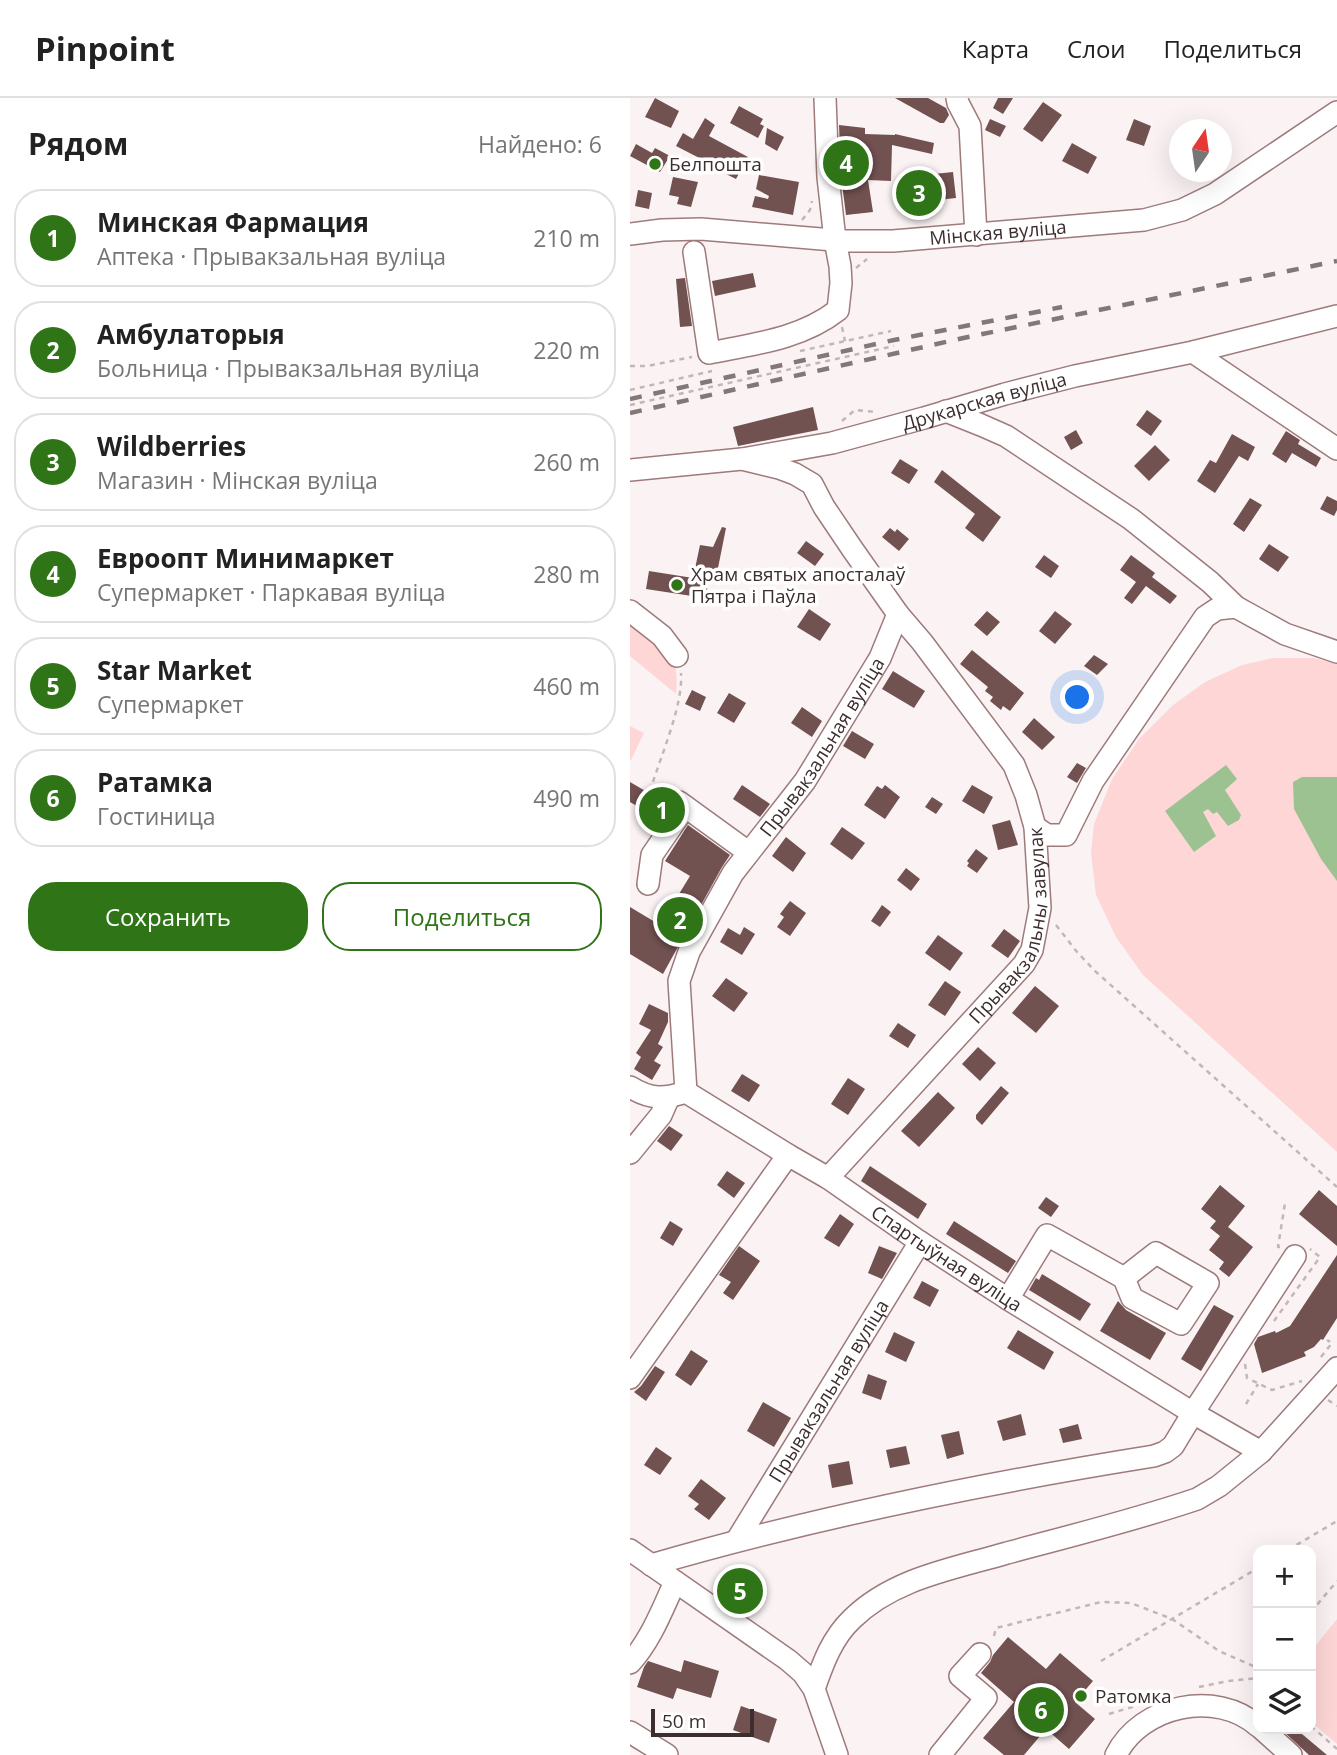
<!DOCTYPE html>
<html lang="ru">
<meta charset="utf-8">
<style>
body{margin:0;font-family:"Open Sans",sans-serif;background:#f2f2f2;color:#222}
.controls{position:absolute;right:21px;bottom:21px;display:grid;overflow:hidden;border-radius:14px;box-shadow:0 7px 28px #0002}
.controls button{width:63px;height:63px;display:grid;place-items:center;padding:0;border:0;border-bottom:2px solid #e0e0e0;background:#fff;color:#222;font:35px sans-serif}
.compass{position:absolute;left:539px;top:21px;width:63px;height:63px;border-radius:50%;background:#fff;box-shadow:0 7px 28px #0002;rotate:13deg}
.scale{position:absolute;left:21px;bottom:18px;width:103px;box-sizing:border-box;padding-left:7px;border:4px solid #3c2d2e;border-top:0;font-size:19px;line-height:24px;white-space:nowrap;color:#3c2d2e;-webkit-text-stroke:5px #fff;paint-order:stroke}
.you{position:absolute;left:448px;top:600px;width:24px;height:24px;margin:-18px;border:5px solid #fff;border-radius:50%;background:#1a73e8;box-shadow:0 0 0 10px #1a73e833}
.badge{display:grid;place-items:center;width:46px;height:46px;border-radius:50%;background:#2f7517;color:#fff;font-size:23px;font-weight:700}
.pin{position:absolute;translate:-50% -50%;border:4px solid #fff;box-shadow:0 2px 7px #0006}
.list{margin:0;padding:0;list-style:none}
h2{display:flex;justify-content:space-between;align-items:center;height:91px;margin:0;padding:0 28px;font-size:30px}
h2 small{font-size:23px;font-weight:400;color:#767676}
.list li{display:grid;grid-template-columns:46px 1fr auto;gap:21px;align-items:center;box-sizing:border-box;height:98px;margin:0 14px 14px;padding:0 14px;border:2px solid #e0e0e0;border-radius:28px}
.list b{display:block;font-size:26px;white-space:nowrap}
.list p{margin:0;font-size:23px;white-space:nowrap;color:#767676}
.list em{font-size:23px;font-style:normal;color:#767676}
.actions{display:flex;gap:14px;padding:21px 28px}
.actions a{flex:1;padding:16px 0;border:2px solid #2f7517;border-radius:28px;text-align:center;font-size:24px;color:#2f7517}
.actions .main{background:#2f7517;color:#fff}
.icon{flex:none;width:38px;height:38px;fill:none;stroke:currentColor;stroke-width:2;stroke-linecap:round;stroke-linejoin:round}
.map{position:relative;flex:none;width:707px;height:1657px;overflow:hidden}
header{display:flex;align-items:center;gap:42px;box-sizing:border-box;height:98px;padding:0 35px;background:#fff;border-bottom:2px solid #e0e0e0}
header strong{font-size:33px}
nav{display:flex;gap:38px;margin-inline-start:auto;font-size:24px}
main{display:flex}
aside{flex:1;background:#fff}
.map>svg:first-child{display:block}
</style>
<header>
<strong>Pinpoint</strong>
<nav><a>Карта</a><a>Слои</a><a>Поделиться</a></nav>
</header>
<main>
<aside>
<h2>Рядом<small>Найдено: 6</small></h2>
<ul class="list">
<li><span class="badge">1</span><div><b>Минская Фармация</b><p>Аптека · Прывакзальная вуліца</p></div><em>210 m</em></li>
<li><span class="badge">2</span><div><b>Амбулаторыя</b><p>Больница · Прывакзальная вуліца</p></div><em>220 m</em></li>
<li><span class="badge">3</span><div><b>Wildberries</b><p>Магазин · Мінская вуліца</p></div><em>260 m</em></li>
<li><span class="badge">4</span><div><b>Евроопт Минимаркет</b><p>Супермаркет · Паркавая вуліца</p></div><em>280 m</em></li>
<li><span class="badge">5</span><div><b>Star Market</b><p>Супермаркет</p></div><em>460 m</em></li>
<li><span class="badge">6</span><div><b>Ратамка</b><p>Гостиница</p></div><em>490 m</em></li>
</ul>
<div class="actions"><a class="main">Сохранить</a><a>Поделиться</a></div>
</aside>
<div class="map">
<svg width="707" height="1657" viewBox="0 0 707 1657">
<rect width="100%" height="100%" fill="#fbf3f3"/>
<!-- green -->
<path fill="#fed6d6" d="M0 520C11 530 32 547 40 558 48 568 47 584 46 596L0 558Z
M643 560H683L707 566V1054L513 877 486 839 466 797 461 755 464 726 482 681 509 641 543 607 575 584 612 567Z
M0 628 14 635 1 662H0Z
M707 1521V1646L681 1624V1553Z"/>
<!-- water -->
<path fill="#9cc292" d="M596 667 607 681 595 692 611 717 609 722 598 728 587 714 583 716 578 711 573 714 586 738 564 754 535 713Z
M672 679H707V783L691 761 664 711 663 684Z"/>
<!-- building -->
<path fill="#725151" d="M25 0 49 13 41 30 15 19Z
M265 0H298L316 10 319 17 314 25H310Z
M368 0H383L373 16 363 10Z
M413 4 432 17 412 44 393 31Z
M109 8 133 21 130 26 134 28 128 40 100 25Z
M75 20 85 27 79 38 118 59 106 81 78 67 79 65 46 48 53 35 63 41Z
M360 21 376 28 370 39 355 32Z
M504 21 521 28 514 48 496 42Z
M209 27 235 30V36L265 37V36L304 45 302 56 262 47 261 83 238 82 243 114 216 117 211 78Z
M137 30 154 39 147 53 135 46Z
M442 45 467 59 458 76 432 63Z
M6 46 22 55 25 50 40 58 30 74 0 58Z
M323 74 326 100 270 106 267 80Z
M129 77 169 84 163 117 122 109 125 98 138 101 139 98 126 91Z
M43 79 68 84 61 109 47 106 49 99 39 97Z
M8 92 22 95 19 111 5 108Z
M123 175 126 189 85 198 82 183Z
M55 180 62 228 50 229 46 181Z
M183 309 188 332 108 348 103 329Z
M517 312 532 323 521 338 506 327Z
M446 332 453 345 441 352 434 339Z
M656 333 670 342 668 346 691 360 686 369 662 355 656 365 642 356Z
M602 336 625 349 618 363 609 358 585 395 567 383 580 362 586 365Z
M525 347 540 362 519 383 504 368Z
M270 361 288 372 279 386 261 375Z
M312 372 371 419 353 444 335 430 345 416 304 384Z
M697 398 707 403V412L704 418 690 411Z
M620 400 632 407 614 434 603 426Z
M92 429 96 430 87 475 81 474 75 500 16 491 19 473 63 480 70 447 83 449Z
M260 430 265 434 267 431 279 441 269 453 252 439Z
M176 443 194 456 185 468 167 455Z
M639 446 659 459 648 474 629 461Z
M414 457 429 468 421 480 405 469Z
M501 457 525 475 522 479 547 498 540 506 516 488 502 506 494 500 506 484 490 472Z
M179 511 201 526 190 543 167 529Z
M357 513 370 524 357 538 344 527Z
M425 513 442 526 425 546 409 533Z
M342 552 394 595 380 613 373 608 371 612 360 603 363 599 355 593 358 589 330 566Z
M464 557 478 566 467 577 454 568Z
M263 573 295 593 284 610 252 591Z
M62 592 76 599 70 613 55 606Z
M99 595 116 605 104 625 87 615Z
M172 609 192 623 182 639 161 625Z
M404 620 425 639 412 652 392 634Z
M222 633 244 646 235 661 213 648Z
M447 665 456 670 447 685 437 679Z
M0 684 36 705 38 711 34 716 32 715 29 721 0 704Z
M112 687 140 706 130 719 103 701Z
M255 687 270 699 255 721 234 707 247 688 252 691Z
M342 687 363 699 354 716 332 703Z
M302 699 313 706 306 716 295 709Z
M380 722 388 747 368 752 362 727Z
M58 727 100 757 92 769 33 876 0 856V809L30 827 60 778 35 763Z
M212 729 235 745 222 762 200 746Z
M156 739 176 755 163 774 142 758Z
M346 751 358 760 347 775 337 768 339 765 337 763Z
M276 770 290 781 281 793 267 782Z
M160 803 176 815 160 838 147 829 154 819 150 816Z
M252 807 261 814 250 829 241 823Z
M114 829 125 836 112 857 90 844 98 830 110 837Z
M374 831 390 843 378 860 361 848Z
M308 837 333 855 320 873 295 855Z
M96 880 118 895 104 914 82 898Z
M315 883 331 894 315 918 298 907Z
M405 888 429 908 406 935 382 915Z
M19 906 38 915V924L28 946 33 949 24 963 31 967 22 982 4 971 11 959 6 955 21 932 9 926Z
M268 925 286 937 278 950 259 938Z
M348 949 366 965 350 983 332 966Z
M112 976 130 987 119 1004 101 993Z
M218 980 235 991 218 1017 201 1006Z
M371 988 379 995 352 1027 346 1021V1017Z
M308 994 325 1010 289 1049 271 1033Z
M39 1028 53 1037 41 1053 27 1043Z
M240 1068 297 1106 288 1121 231 1083Z
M97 1073 115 1085 104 1100 87 1087Z
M590 1087 615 1108 598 1129 623 1149 599 1179 589 1171 594 1164 579 1152 590 1138 580 1130 586 1123 571 1111Z
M689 1092 707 1108V1148L669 1116Z
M416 1099 429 1108 421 1119 408 1110Z
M210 1116 224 1126 209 1149 194 1140Z
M40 1123 53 1131 43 1148 30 1140Z
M324 1123 386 1163 378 1175 316 1136Z
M109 1148 130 1163 103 1202 93 1195 101 1184 89 1177Z
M249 1148 267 1155 252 1181 238 1175Z
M707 1157V1220L693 1242 691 1241 684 1249 674 1254 676 1258 632 1275 624 1246 628 1239 645 1233 646 1235 660 1228Z
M412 1176 461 1206 450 1223 399 1192 406 1180 409 1182Z
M292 1183 309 1192 300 1209 283 1200Z
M488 1203 496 1212 536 1235 520 1262 470 1233Z
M584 1207 604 1218 571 1273 551 1261Z
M388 1232 424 1254 414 1272 377 1250Z
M264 1234 285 1244 276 1264 255 1254Z
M61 1252 78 1263 61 1288 45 1277Z
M25 1268 35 1274 16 1303 4 1294 11 1288Z
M238 1276 257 1283 251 1302 232 1295Z
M133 1304 161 1320 144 1349 117 1333Z
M391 1316 396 1337 373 1343 367 1323Z
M448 1326 452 1341 433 1345 429 1331Z
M329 1333 334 1356 317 1361 311 1337Z
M276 1348 280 1366 260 1370 256 1352Z
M26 1349 42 1360 30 1377 14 1367Z
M219 1363 223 1386 202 1390 198 1367Z
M71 1381 96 1400 79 1422 64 1411 69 1406 58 1398Z
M102 1475 130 1495 118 1511 90 1491Z
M378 1539 416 1571 430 1555 463 1583 445 1604 465 1621 439 1651 416 1631 394 1657H374L353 1640 384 1604 351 1575 360 1564 363 1557Z
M54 1562 89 1573 81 1600 47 1590 43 1601 7 1589 14 1569 18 1563 51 1574Z
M111 1608 147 1621 139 1645 103 1632Z
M651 1631H666L697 1657H679Z"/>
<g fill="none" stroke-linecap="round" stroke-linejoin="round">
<!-- minor casing -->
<g stroke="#9e7a7b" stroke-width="24">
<g id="minor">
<path d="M327 0 328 5 340 28 346 137"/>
<path id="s1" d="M0 136 32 132 71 131 215 143H263L514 122 552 112 585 96 707 14"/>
<path d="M64 154 79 255C124 246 171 241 208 212L211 185 210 168 205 142 198 79 195 0"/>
<path d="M563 254 707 351"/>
<path d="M316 313 351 327 376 338 501 421 580 484 606 509 655 536 707 554"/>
<path id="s2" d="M0 372 112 361 202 345 294 320 375 296 445 278 563 254 707 218"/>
<path d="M0 513 32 538 47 558"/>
<path d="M49 704 118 754"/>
<path d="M405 729 417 737H436L463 683 575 519 587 511 606 509"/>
<path d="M18 786 22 757 55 709"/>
<path id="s3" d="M0 989C21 1002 34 1001 56 994L158 1057 198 1080 290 1144 378 1201 563 1315 631 1354"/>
<path id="s4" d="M56 994 49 883 59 854 103 775 175 683 250 560 268 516 223 452 194 409 182 386 165 376 149 370 112 361"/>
<path d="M0 1055 31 1017 39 999"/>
<path id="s5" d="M198 1080 394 866 402 852 410 810 405 729 396 697 384 667 292 544 268 516"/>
<path d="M378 1201 417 1137 494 1180 502 1200 551 1226 578 1185 526 1155 494 1180"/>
<path d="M0 1280 158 1057"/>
<path id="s6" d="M107 1442 290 1144"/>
<path d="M0 1452 158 1562 173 1575 184 1591 207 1657"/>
<path d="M21 1467C186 1419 355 1385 524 1358L535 1354 543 1348 563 1315 665 1158"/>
<path d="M0 1565C21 1542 32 1512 45 1484"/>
<path d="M184 1591C193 1565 202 1540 222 1521 264 1480 323 1471 377 1455 440 1438 505 1422 567 1401L589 1388 631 1354 707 1270"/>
<path d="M632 1631 661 1657"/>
<path d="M0 1634 37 1657"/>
<path d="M310 1657 356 1600 330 1578 350 1556"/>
<path d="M486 1657C511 1607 586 1591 628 1628"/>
</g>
</g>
<!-- path -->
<path stroke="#c1b7b7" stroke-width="2.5" stroke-dasharray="5 5" stroke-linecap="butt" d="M172 122 180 112 182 103
M226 170 237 161
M212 229 215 243
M170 253 261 233
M0 268H17L62 259
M0 292 82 273
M0 307 264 248
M212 323 225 312 247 314
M36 696 22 687C32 655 53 607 51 575
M426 827 447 854 465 873 707 1089
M650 1149H648L655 1105
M644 1223 690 1159 680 1151
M691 1259 702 1245 697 1242
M615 1266 617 1280 642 1292 672 1283
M698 1302 707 1308
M616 1306 628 1286
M658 1452 707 1423
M681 1514 707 1483
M364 1538 366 1530 471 1504 501 1505 542 1521 589 1553 628 1570
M471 1563 628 1470
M569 1589 598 1583 628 1580
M479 1616 512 1606
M681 1628 707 1651"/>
<!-- minor -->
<use href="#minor" stroke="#fff" stroke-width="21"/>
<!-- rail -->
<path stroke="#837777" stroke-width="4.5" stroke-dasharray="12 12" stroke-linecap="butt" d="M0 301 264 242 432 209
M0 315 338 239 707 163"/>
</g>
<!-- markers -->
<g fill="#2f7517" stroke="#fff" stroke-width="2.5">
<circle cx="25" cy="66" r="7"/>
<circle cx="47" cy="487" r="7"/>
<circle cx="451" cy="1598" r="7"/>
</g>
<g text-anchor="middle" stroke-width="7" stroke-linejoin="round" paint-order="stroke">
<!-- poi labels -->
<g font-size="19" fill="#3c2d2e" stroke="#fff" text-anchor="start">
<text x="39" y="73">Белпошта</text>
<text x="61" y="483">Храм святых апосталаў<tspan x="61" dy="22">Пятра і Паўла</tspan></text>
<text x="465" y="1605">Ратомка</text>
</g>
<!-- street labels -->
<g font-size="19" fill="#3c2d2e" stroke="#fff">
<text dy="7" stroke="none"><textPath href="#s1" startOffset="369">Мінская вуліца</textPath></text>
<text dy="7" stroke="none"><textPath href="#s2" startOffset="362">Друкарская вуліца</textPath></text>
<text dy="7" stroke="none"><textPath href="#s4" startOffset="387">Прывакзальная вуліца</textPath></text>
<text dy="7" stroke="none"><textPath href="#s5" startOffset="322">Прывакзальны завулак</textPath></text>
<text dy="7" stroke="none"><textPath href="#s3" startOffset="368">Спартыўная вуліца</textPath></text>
<text dy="7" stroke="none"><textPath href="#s6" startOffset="175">Прывакзальная вуліца</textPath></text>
</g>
</g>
</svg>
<div class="controls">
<button>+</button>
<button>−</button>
<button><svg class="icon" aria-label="layers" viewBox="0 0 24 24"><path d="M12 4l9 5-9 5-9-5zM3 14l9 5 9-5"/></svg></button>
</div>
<svg class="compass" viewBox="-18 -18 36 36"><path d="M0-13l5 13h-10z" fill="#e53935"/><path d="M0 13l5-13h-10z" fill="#767676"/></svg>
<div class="scale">50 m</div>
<div class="you"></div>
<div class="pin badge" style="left:32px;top:712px">1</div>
<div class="pin badge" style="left:50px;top:822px">2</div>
<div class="pin badge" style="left:289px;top:95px">3</div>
<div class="pin badge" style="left:216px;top:65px">4</div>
<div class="pin badge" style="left:110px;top:1493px">5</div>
<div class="pin badge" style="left:411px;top:1612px">6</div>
</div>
</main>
